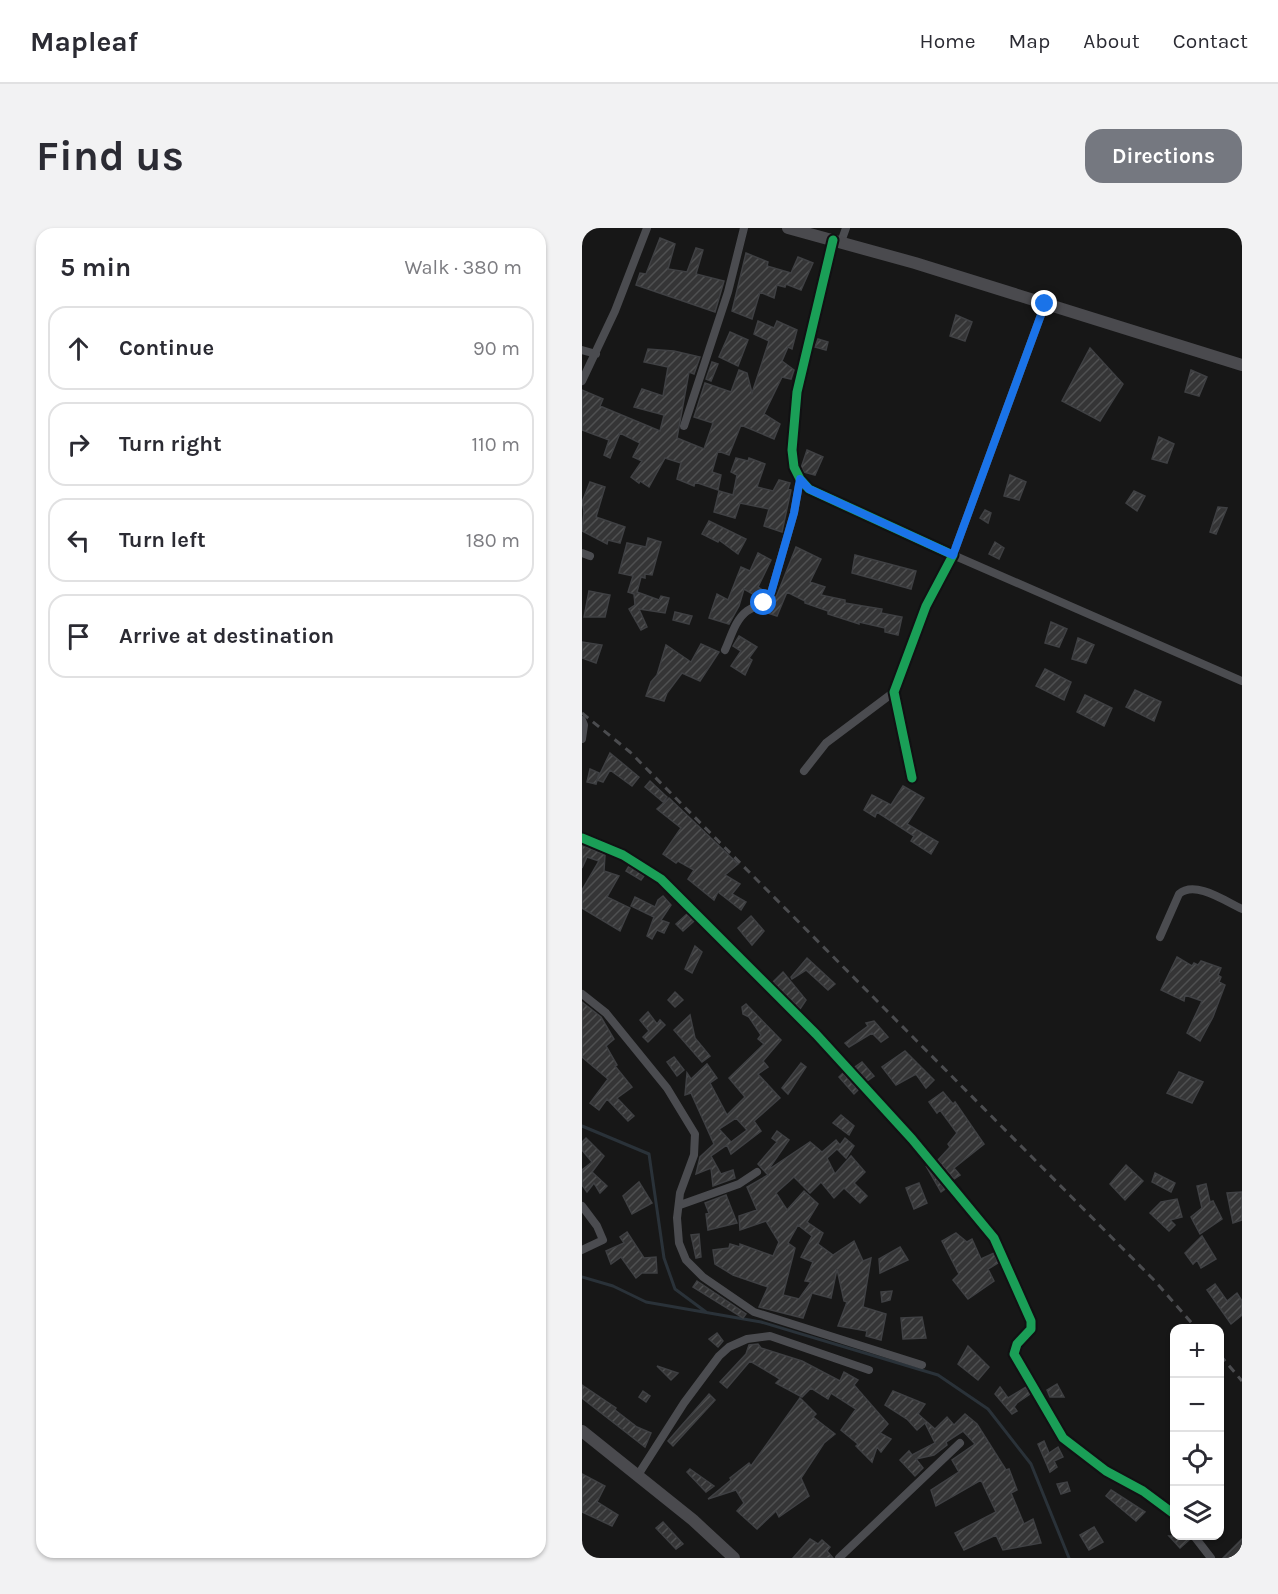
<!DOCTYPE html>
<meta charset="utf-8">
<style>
body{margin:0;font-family:Karla,sans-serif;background:#f2f2f3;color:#2b2b33}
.controls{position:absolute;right:18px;bottom:18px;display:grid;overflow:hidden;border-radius:12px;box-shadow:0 2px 4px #0004}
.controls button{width:54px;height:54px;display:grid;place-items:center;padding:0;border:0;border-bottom:2px solid #e1e1e2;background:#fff;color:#2b2b33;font:30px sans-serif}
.stop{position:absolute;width:18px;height:18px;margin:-14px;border:4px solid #1a73e8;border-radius:50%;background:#fff}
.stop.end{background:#1a73e8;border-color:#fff;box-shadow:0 2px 6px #0008}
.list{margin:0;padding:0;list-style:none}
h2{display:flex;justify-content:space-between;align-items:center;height:78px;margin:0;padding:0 24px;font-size:26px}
h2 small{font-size:20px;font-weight:400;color:#7c7c81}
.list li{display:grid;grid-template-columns:39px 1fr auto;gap:18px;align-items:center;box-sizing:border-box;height:84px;margin:0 12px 12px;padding:0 12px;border:2px solid #e1e1e2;border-radius:18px}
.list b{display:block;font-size:22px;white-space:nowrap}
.list em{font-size:20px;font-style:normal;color:#7c7c81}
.icon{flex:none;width:33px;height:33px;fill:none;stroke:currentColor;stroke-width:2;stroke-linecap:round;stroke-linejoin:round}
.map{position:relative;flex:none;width:660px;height:1330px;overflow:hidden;border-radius:18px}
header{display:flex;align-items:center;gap:36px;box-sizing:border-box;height:84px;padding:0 30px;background:#fff;border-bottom:2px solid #e1e1e2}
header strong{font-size:28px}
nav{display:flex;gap:33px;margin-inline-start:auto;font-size:21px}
.intro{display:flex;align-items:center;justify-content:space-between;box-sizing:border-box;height:144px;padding:0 36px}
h1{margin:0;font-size:42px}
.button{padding:15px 27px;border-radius:18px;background:#757880;color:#fff;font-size:21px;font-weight:700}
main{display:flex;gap:36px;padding:0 36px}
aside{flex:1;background:#fff;border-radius:18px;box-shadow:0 2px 4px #0004}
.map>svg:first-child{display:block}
</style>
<header>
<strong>Mapleaf</strong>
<nav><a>Home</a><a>Map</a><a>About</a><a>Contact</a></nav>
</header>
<div class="intro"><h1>Find us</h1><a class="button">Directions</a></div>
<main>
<aside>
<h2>5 min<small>Walk · 380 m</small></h2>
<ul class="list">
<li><svg class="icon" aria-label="ahead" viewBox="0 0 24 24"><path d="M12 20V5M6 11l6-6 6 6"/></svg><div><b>Continue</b></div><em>90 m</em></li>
<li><svg class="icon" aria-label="right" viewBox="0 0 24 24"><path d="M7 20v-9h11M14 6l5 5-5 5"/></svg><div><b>Turn right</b></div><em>110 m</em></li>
<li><svg class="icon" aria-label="left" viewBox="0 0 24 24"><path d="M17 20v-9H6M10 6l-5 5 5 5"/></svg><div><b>Turn left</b></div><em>180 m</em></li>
<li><svg class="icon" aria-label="arrive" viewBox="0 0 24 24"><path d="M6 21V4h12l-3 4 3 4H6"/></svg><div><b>Arrive at destination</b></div></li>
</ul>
</aside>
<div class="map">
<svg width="660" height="1330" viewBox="0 0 660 1330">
<defs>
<pattern id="building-hatch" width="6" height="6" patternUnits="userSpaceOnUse" patternTransform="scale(1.5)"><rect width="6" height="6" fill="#353536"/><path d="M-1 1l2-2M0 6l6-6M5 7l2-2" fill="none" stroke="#4f5051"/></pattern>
</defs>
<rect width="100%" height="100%" fill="#171717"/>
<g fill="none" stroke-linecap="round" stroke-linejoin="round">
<!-- stream -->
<path stroke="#2a3239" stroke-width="3" d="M0 898 67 926 82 1030 93 1061 124 1084
M0 1049 31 1058 64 1074 179 1094 356 1147 406 1181 449 1236 487 1330"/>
</g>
<!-- building -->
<path fill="url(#building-hatch)" stroke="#3f4043" stroke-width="1.5" fill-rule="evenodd" d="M78 10 93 16 86 41 105 44 114 20 121 22 114 46 142 53 133 84 54 57 58 45 64 46Z
M164 25 186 34 185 38 209 45 216 29 231 35 219 62 204 56 203 59 195 57 192 70 178 64 170 91 150 83Z
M374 87 390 94 383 113 368 108Z
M176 93 192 100 195 93 215 102 210 121 206 119 200 133 212 142 209 151 200 149 182 186 198 196 192 211 159 197 147 227 136 223 130 244 139 247 136 262 113 254 112 258 95 251 99 235 83 230 67 259 58 253 57 255 49 249 60 233 51 229 58 215 38 205 28 230 22 227 27 212 0 202V162L21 171 18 178 78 203 82 187 52 179 60 161 81 168 86 139 62 134 66 121 92 123 118 129 112 146 107 144 95 210 122 221 131 195 112 189 122 158 123 155 149 164 157 142 165 145 170 165 187 113 172 106Z
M148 104 166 112 156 138 137 129Z
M236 111 246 114 244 122 233 119Z
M508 120 541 156 518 193 480 173Z
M130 134 136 136 129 153 124 151Z
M609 142 625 149 617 168 603 164Z
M577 209 592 216 585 235 570 231Z
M225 222 241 229 233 247 222 244 219 240Z
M154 230 166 233 167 230 183 236 175 259 191 263 197 252 208 255 206 261 209 262 200 304 182 298 187 281 158 275 153 290 132 284 137 263 151 267 155 247 149 244Z
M428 247 444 254 437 272 422 268Z
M8 254 23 259 14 289 43 299 38 315 26 312 25 316 0 303 2 283 0 274Z
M552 263 563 268 555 283 544 275Z
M636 279 645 280 634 306 628 304Z
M403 282 409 285 406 295 398 290Z
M127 293 164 311 156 326 137 312 136 314 120 306Z
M66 310 79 314 70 347 63 346V350L59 349 55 364 77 372 79 368 87 370 83 385 57 381 65 399 59 402 47 381 53 377 52 366 46 364 51 348 37 345 45 315 64 319Z
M413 314 422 320 417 331 407 326Z
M214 319 239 331 228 354 243 359 239 367 263 372V375L300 381 299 385 320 389 316 407 303 404V400L277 394V396L246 386V383L223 375V373L205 364 195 388 183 384 195 367Z
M176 325 189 332 176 359 182 363 176 369 162 361 157 378 147 396 127 390 135 366 146 372 159 339 168 343Z
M273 327 334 343 329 361 270 345Z
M7 363 28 367 23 389H2Z
M93 384 110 388 107 396 91 392Z
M469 394 485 401 477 419 463 415Z
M157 408 175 419 167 430 170 432 163 447 149 438 159 423 151 418Z
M496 410 512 417 504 435 490 431Z
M0 414 20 417 14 435 0 430Z
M119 416 137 424 118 453 100 445 85 465 82 473 64 468 69 454 75 447 84 417 109 434Z
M463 441 489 454 482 472 454 458Z
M553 462 579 474 572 493 544 479Z
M503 467 530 480 522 498 495 484Z
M28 525 57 549 50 558 28 542 21 554 15 552Z
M8 541 17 545 14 556 5 554Z
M68 553 85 569 81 574 63 559Z
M321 558 342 570 325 596 356 614 349 626 329 613 332 608 295 584 293 589 282 582 290 567 309 577Z
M87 570 156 636 143 647 158 656 150 666 164 674 159 682 136 664 132 672 106 651 112 642 96 633 94 635 81 626 99 600 75 581Z
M0 617 23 627 22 643 37 648 25 669 48 680 38 703 0 680V662L17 633 5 629 0 640Z
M47 638 62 648 59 652 44 643Z
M81 668 89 677 79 692 87 695 82 705 75 702 70 711 65 708 72 689 49 678 53 669 73 679 76 672Z
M105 686 112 693 101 703 94 696Z
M169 688 182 703 170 717 156 700Z
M113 718 120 724 110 745 103 741Z
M595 729 610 738 612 735 616 737 619 733 639 740 636 747 639 749 637 754 643 757 631 789 618 813 605 805 620 773 603 767 602 773 579 762Z
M225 730 253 756 246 762 224 742 210 751 209 749Z
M201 744 224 772 218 781 191 754Z
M93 764 101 772 93 779 86 772Z
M0 774 19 789 32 811 24 818 35 837 33 838 50 859 35 870 52 888 46 893 25 871 17 882 8 875 26 851 0 829Z
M164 776 199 812 181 833 186 839 176 846 198 870 172 893 179 903 149 926 145 917 129 928 139 946 151 942 153 950 131 958 129 940 114 946 118 929 132 916 109 865 103 867 105 845 109 851 125 836 135 850 128 855 145 887 163 869 147 850 182 816 176 811 179 807 167 789 161 786 160 779ZM154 890 165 902 149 914 137 901Z
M66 784 75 796 78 792 83 797 66 814 61 809 67 803 58 792Z
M108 787 113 810 128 828 120 834 92 802Z
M292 793 306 809 299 814 290 805 267 819 263 815 286 798 284 795Z
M323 823 352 852 344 860 334 846 314 857 300 839Z
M92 829 102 842 95 848 85 834Z
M280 834 292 848 285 853 273 839Z
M219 835 224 839 206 866 200 860Z
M597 844 621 854 610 875 585 865Z
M261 845 276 862 272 866 257 849Z
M361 864 371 876 373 874 402 916 372 940 378 947 372 951 356 932 368 919 366 916 375 905 358 882 355 885 347 874Z
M259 887 272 898 267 907 251 895Z
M195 903 207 912 186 942 228 914 240 924 254 912 258 917 263 910 272 918 264 930 255 921 245 930 253 946 269 928 283 944 272 955 285 968 278 975 262 960 252 970 239 954 228 965 212 949 194 965 205 982 222 963 236 976 225 994 241 1005 236 1016 251 1027 272 1013 281 1033 289 1030 281 1079 304 1086 299 1112 284 1108 285 1103 256 1098 265 1074 262 1073 255 1041 249 1070 230 1065 221 1090 177 1079 186 1059 151 1047 133 1036 131 1022 147 1020 148 1016 158 1019V1016L191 1028 197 1014 184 993 158 1002 157 988 175 982 165 959 186 947 176 936 195 914 190 910ZM216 997 230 1008 219 1029 231 1034 223 1053 229 1054 217 1071 201 1067 213 1020 206 1015Z
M4 910 22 928 10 944 25 958 18 965 12 955 5 964 0 957V942L10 934 0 922V914Z
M544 937 561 953 543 972 528 956Z
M344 938 363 961 359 964Z
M573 945 593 955 589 964 570 954Z
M57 954 70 975 50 986 41 968Z
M337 955 345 975 332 981 324 960Z
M624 956 628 974 631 973 640 991 618 1006 609 989 620 980 615 958Z
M660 964V992L651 995 645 965Z
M144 967 155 995 126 1002 124 986 127 985 123 975Z
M595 971 600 989 588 992 593 997 587 1003 568 985 579 974Z
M45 1004 62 1030 74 1029 75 1045H60L54 1050 39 1029 29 1036 24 1023 42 1015 38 1009Z
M374 1005 385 1014 390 1011 399 1031 412 1025 416 1035 406 1041 412 1053 386 1071 371 1052 377 1046 360 1013Z
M117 1006 119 1029 114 1030 109 1007Z
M620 1008 634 1031 619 1040 615 1032 611 1036 603 1025Z
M318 1019 326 1032 298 1045 297 1031Z
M115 1053 164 1086 161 1090 111 1059Z
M633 1056 645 1073 655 1065 660 1073V1087L649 1096 625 1062Z
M310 1063 308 1072 300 1074 299 1064Z
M340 1089 344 1110 321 1111 319 1090Z
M135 1105 141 1113 136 1119 127 1111Z
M176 1116 179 1120 220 1133 258 1153 262 1144 276 1152 272 1157 306 1196 298 1205 309 1211 299 1224 295 1219 290 1234 274 1218 276 1216 259 1202 274 1181 249 1165 246 1171 229 1160 220 1169 194 1155 198 1151 168 1133 145 1160 138 1154 164 1126 167 1117Z
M386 1118 407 1139 396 1152 376 1136Z
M75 1138 96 1145 89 1152Z
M475 1156 482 1169H468L465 1162Z
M0 1157 34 1180 33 1182 55 1199 69 1205 63 1219 0 1170Z
M418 1159 426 1170 444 1159 448 1166 435 1175 432 1179 435 1183 430 1186 413 1166Z
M61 1163 68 1168 64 1174 57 1169Z
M311 1163 343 1176 336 1186 353 1201 365 1189 372 1197 383 1186 395 1196 424 1242 427 1241 435 1262 429 1265 442 1296 451 1291 459 1315 421 1322 414 1307 382 1322 373 1305 414 1284 399 1252 354 1278 349 1262 377 1244 370 1232 393 1216 381 1203 364 1214 365 1217 352 1227 334 1231 341 1240 333 1248 318 1232 327 1223 330 1227 353 1215 343 1195 335 1202 325 1191 303 1177Z
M127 1166 133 1172 91 1218 86 1213Z
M218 1170 234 1186 231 1189 253 1206 242 1215 219 1250 227 1268 197 1289 194 1283 175 1301 155 1283 162 1275 154 1262 126 1271 149 1252 148 1250 167 1235 169 1238Z
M462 1213 467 1225 476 1219 481 1229 472 1233 475 1239 468 1244 456 1216Z
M108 1241 132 1258 124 1264 105 1244Z
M0 1246 23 1258 15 1274 36 1287 30 1298 0 1284Z
M485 1254 488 1263 479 1266 475 1256Z
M529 1262 563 1284 554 1293 524 1268Z
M81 1294 101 1316 94 1321 74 1300Z
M512 1299 521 1314 507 1322 498 1307Z
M587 1308H606L607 1312 598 1320Z
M228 1311 236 1316 240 1312 248 1319 245 1323 251 1330H211Z
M660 1311V1327L658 1330H641Z"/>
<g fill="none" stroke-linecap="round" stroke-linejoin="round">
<!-- street -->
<path stroke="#4b4c50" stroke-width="8" d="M251 12 215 164 210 222 212 239 218 251 227 261 371 327 344 378 312 464 330 550
M259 14 264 0
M463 76 371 327 660 453
M0 122 14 126
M0 153 33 83 65 0
M102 198 146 64 162 0
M0 325 8 328
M143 422C149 409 153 392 165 383 175 377 182 375 189 365L212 285 218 251
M0 492 2 497 0 511
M222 543 244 515 312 464
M0 610 41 627 79 651 234 806 330 911 412 1010 449 1093V1101L435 1116 432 1126 481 1210 524 1243 561 1263 592 1286
M578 709 597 666C613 652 643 673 660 681
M0 766 24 785 85 860 113 906 112 927 98 965 95 990 97 1015 104 1032 121 1049 172 1084 340 1137
M98 977 157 956 175 944
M0 978 15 998 21 1012 0 1022
M56 1247 102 1175 137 1128 147 1119 165 1111 188 1108 287 1142
M612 1308 629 1330
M257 1330 378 1215"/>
<!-- secondary -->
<path stroke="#4a4a4e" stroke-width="12" d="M206 0 333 35 660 137
M0 1203 111 1292 152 1330"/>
<!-- rail -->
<path stroke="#4b4c4f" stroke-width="3" stroke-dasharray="8 6" stroke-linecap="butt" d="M0 485 48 524 573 1053 614 1100
M638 1127 660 1153"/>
<!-- cycleway casing -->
<g stroke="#111113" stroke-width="13">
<path id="cycleway" d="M251 12 215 164 210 222 212 239 218 251 227 261 371 327 344 378 312 464 330 550
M0 610 41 627 79 651 234 806 330 911 412 1010 449 1093V1101L435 1116 432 1126 481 1210 524 1243 561 1263 592 1286"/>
</g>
<!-- cycleway -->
<use href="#cycleway" stroke="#1a9f57" stroke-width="9"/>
</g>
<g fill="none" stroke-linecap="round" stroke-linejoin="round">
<!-- route -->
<path stroke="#1a73e8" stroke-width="8" d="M182 375 189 365 212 285 218 251 227 261 371 327 463 76"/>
</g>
</svg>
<div class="controls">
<button>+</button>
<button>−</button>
<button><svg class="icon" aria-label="locate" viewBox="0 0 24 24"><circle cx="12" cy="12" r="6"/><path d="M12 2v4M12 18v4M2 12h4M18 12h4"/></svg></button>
<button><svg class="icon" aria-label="layers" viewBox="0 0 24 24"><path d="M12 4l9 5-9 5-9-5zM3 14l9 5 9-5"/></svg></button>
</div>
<div class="stop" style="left:182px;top:375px"></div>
<div class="stop end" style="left:463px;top:76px"></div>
</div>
</main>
